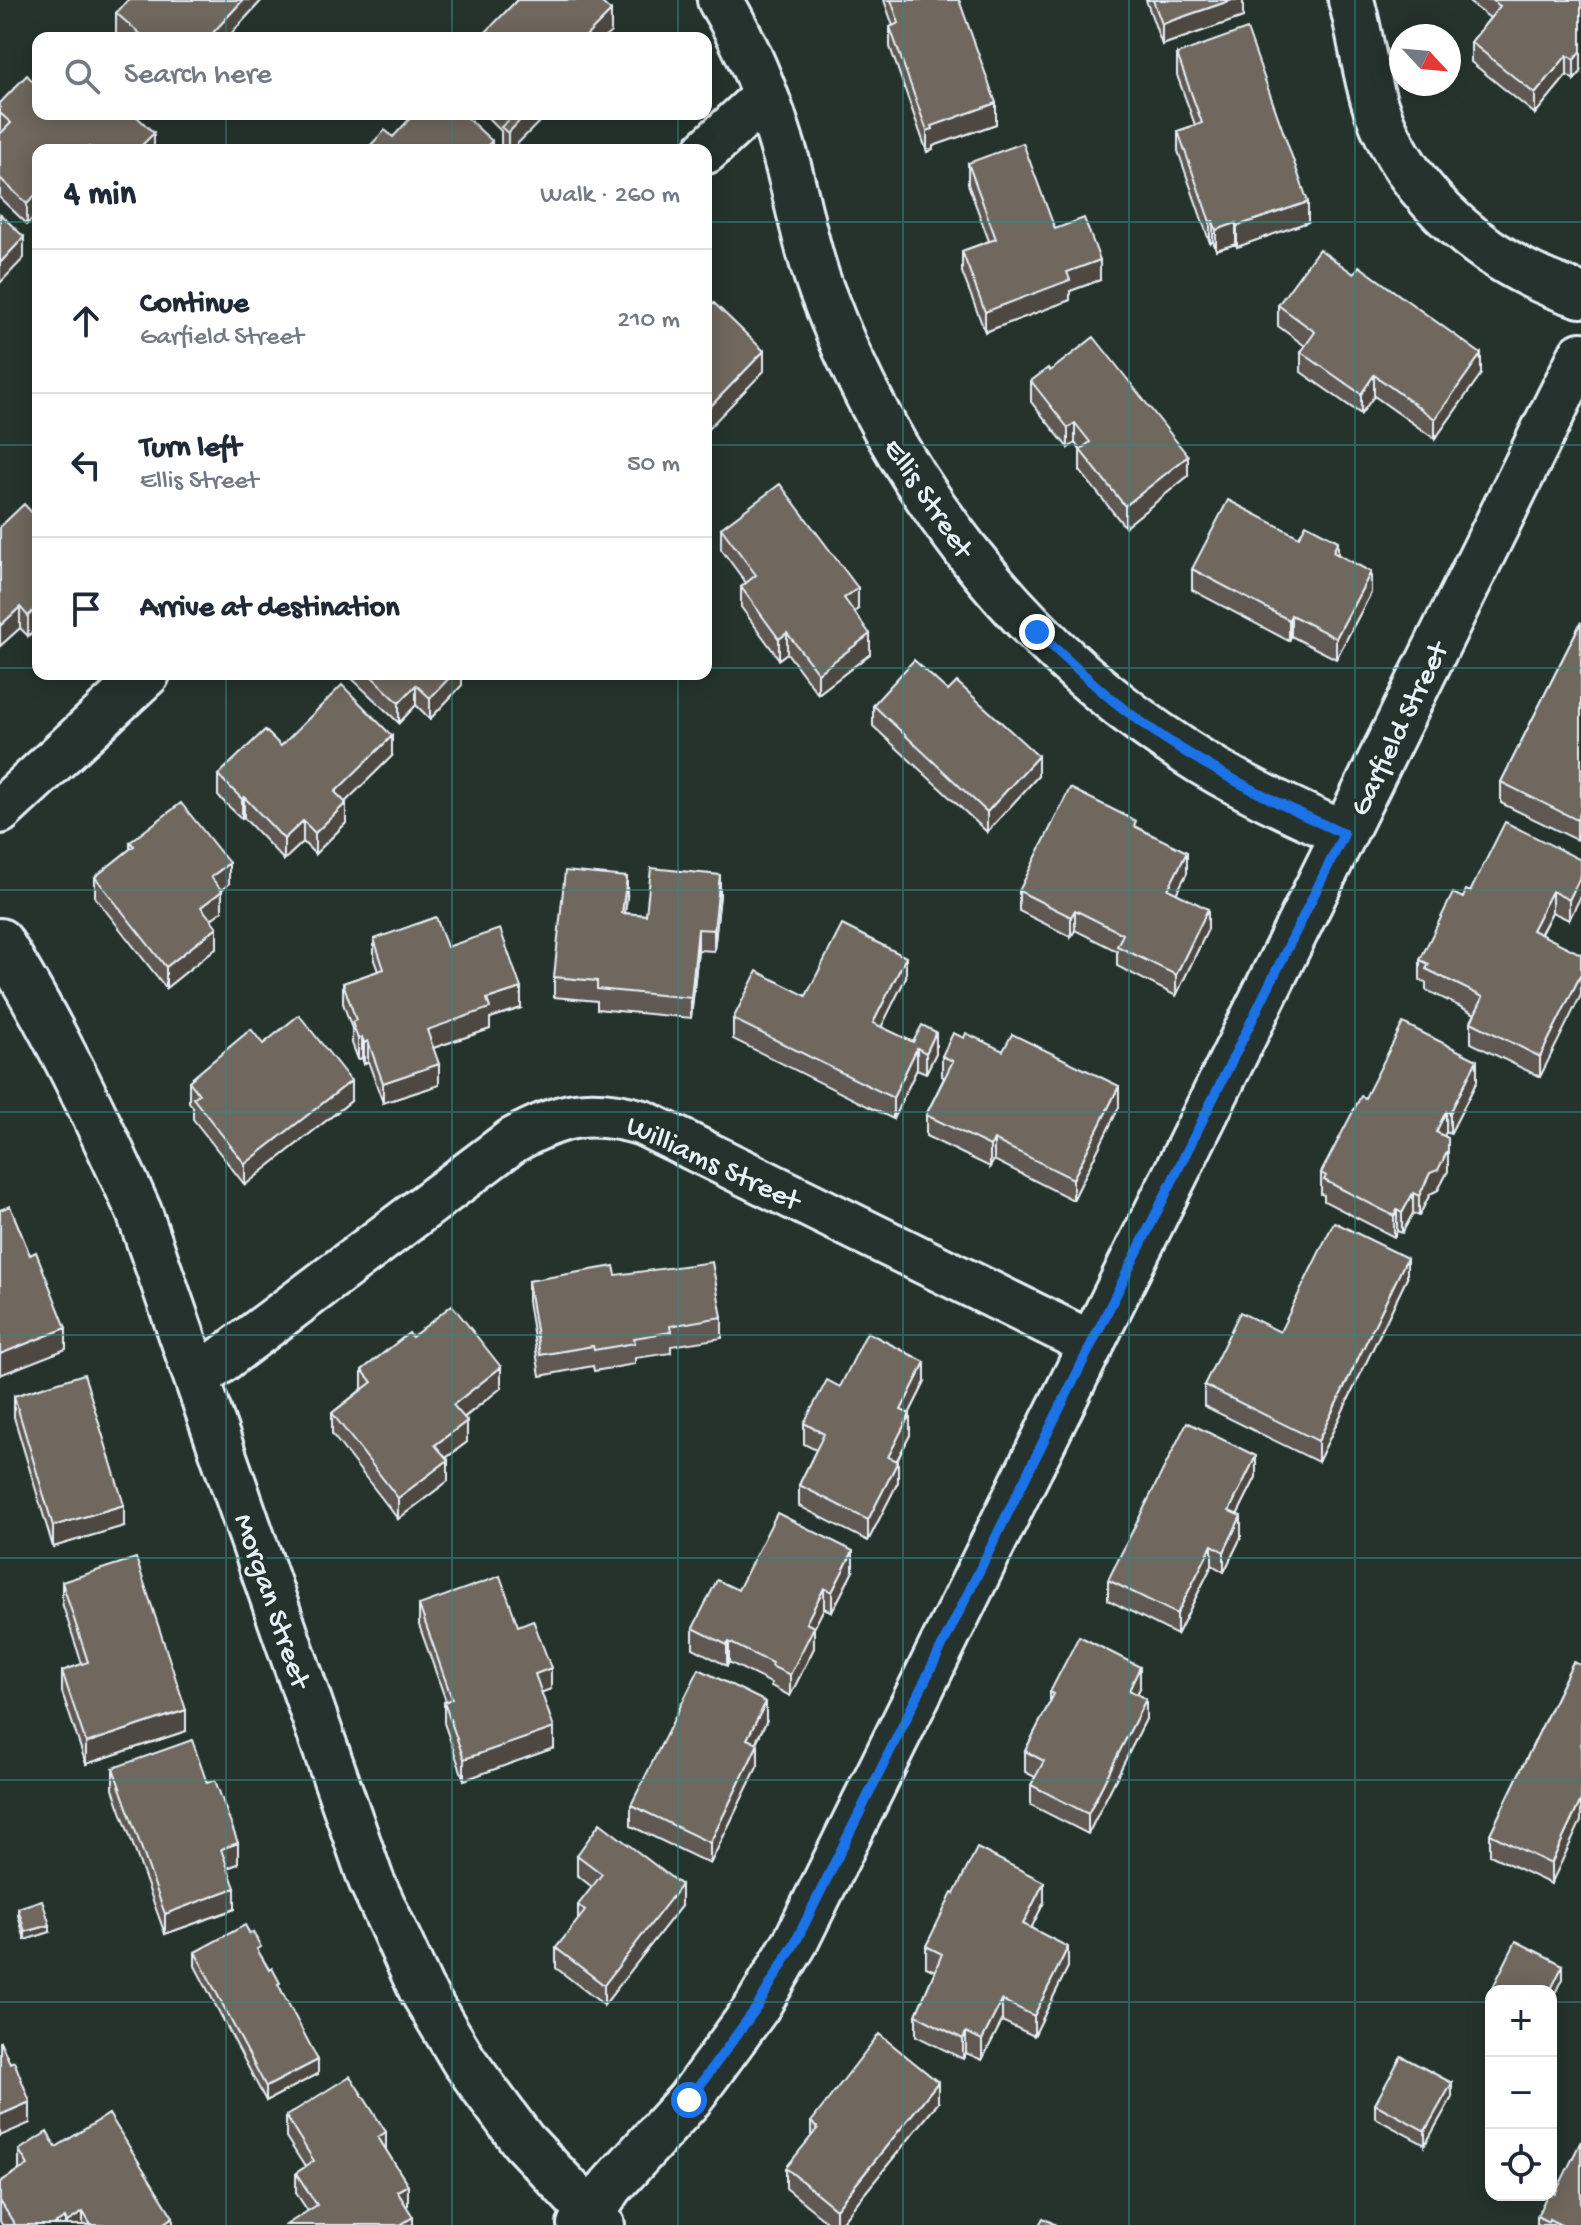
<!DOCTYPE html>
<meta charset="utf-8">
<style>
body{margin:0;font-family:"Gochi Hand",sans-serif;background:#f2f2f3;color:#1f2937}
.controls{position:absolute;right:24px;bottom:24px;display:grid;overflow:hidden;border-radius:16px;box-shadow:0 4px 20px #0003}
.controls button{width:72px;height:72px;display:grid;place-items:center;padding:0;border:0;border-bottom:2px solid #e0e1e3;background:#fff;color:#1f2937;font:40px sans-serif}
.compass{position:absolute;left:1389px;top:24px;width:72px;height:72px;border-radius:50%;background:#fff;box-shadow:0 4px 20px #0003;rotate:116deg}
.stop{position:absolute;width:24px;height:24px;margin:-18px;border:6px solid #1a73e8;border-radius:50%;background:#fff}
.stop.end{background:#1a73e8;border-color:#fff;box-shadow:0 2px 8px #0008}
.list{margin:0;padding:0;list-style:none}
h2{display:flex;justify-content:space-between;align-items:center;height:104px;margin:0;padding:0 32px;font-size:34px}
h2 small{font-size:26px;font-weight:400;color:#747a83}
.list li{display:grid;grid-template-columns:52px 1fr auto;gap:24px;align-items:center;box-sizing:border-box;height:144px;padding:0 32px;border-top:2px solid #e0e1e3}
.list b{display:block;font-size:30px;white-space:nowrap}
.list p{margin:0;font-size:26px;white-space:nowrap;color:#747a83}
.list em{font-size:26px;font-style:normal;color:#747a83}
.icon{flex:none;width:44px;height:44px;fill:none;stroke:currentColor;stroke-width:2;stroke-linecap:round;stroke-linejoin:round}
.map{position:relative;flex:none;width:1581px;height:2225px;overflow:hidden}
.search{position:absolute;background:#fff;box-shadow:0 4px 20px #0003;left:32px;top:32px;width:680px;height:88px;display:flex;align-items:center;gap:20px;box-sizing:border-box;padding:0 28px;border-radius:16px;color:#747a83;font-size:30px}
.panel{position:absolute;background:#fff;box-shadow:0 4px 20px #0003;left:32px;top:144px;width:680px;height:536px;border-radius:16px}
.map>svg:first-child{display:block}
</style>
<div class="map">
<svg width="1581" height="2225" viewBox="0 0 1581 2225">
<rect width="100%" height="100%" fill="#26332d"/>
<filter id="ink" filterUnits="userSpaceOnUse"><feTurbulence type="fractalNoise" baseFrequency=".0125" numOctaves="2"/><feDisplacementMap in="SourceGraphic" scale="16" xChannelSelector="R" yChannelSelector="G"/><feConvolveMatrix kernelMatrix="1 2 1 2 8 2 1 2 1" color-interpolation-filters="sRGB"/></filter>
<g filter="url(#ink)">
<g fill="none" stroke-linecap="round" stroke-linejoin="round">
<!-- minor casing -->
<g stroke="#e8f1f8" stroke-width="50">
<path id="minor" d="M720 0C748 47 770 103 785 155 798 199 805 246 821 289 891 477 1015 642 1184 751 1234 784 1289 809 1344 834
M1351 0C1361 35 1364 72 1376 108 1409 200 1490 267 1581 295
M706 151 765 96
M0 811 147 674
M0 941C54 1028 97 1119 139 1212L371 1880 421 1989 464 2061 523 2141 602 2225
M198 1378 512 1141C560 1114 589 1107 643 1123L1092 1344
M580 2225 591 2215 611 2186 689 2100 757 2007 796 1941 1581 355"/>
</g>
<!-- minor -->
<use href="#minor" stroke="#26332d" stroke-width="44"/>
</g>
<!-- wall -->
<path fill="#605952" stroke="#e8f1f8" stroke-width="2" d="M128 0H262L227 38H121L116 34V13Z
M884 0H959L996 124 933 146V149L927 152 890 47V27L893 26Z
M1146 0H1243V17L1162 45Z
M1470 0H1581V72L1574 80 1567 75 1535 114 1471 62V42L1490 18 1470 3Z
M1177 54 1308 222 1237 247 1236 244 1216 250 1213 241 1210 243 1178 151V131L1195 125 1177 75Z
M0 103 137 114V117L154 150H38V213L27 224 0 198Z
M484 114H547L511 150H504L501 148V131Z
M968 163 1055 229 1100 280 1070 291V300L985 332 962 272V251L989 241 968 184Z
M1354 274 1481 374 1435 439 1374 396 1361 414 1301 372V352L1305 346 1278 326V305Z
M1050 371 1188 476 1125 527 1080 471V450L1075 443 1068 448 1031 402V381Z
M38 519V626L28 636 20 628 0 646V527Z
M721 528 858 609 854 612 870 654 818 694 787 653 779 659 741 607V587L746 583 721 549Z
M1299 537 1338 555 1371 593 1336 659 1291 636 1289 641 1192 590V569Z
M1581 622 1577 840 1501 803V782Z
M347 674H462V685L430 719 416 705 399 723Z
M873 705 1038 776 987 832 873 726Z
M281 746 392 756 345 802 346 823 315 854 303 842 284 860 244 818 242 819 218 796V775Z
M1136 828 1187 873 1176 893 1208 929 1176 996 1117 966V951L1075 930 1071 937 1019 911V891Z
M130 842 229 884 221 890 222 911 211 919 217 947 166 988 95 897V877L130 849Z
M1581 860 1569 920 1552 912 1541 934 1540 1077 1471 1043V1022L1475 1014 1426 990V983L1420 980V960L1470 892Z
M720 895 714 951 698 950 691 1018 597 1009V1001L554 997V977L627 897 625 913 646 915Z
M374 939 447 947 521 1008 490 1018V1029L433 1048 439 1085 383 1103 368 1061 364 1064 362 1058 358 1059 352 1043V1029L343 1003V983L378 971 374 960Z
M906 977 881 1027 936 1053 926 1073 917 1069 893 1119 733 1039V1019Z
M964 1038 1003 1051 1119 1107 1073 1200 994 1160 990 1167 926 1136V1115L944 1078 942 1076V1056Z
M263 1044 351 1101 245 1185 193 1119V1107L189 1102V1081Z
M1477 1081 1450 1134 1446 1132 1444 1136 1448 1138V1171L1438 1190 1430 1194 1419 1216 1413 1213 1402 1233 1397 1231 1394 1237 1324 1201V1195L1321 1194V1173L1365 1098Z
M616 1275 722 1317V1338L671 1346V1353L635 1358V1364L594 1371 593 1366 540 1376 528 1301V1281Z
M1407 1278 1318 1462 1204 1406V1385L1280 1332Z
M412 1337 501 1388 464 1418 467 1442 446 1458 448 1481 398 1519 332 1434V1413L362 1389V1370Z
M925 1382 909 1414 910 1435 897 1461 898 1482 868 1541 799 1506V1485L816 1450 804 1444V1423L840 1387Z
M14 1396 124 1526 53 1547 14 1417Z
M1256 1477 1237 1515 1241 1537 1224 1572 1212 1565 1177 1635 1108 1600V1580Z
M853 1571 832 1612 824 1608 814 1628V1648L790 1696 771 1686V1683L729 1662 727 1666 693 1648V1628L738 1590Z
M62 1582 186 1731 86 1764 62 1692V1671L82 1664 62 1603Z
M419 1605 518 1626 551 1689 541 1692 554 1748 464 1780 444 1723V1702L446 1701 419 1625Z
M1573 1662 1551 1884 1490 1855V1834Z
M1140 1688 1137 1694 1146 1719 1088 1834 1031 1805V1785L1035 1777 1025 1772V1751L1050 1702V1692Z
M766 1722 756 1743 758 1765 710 1864 631 1826V1805Z
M113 1768 207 1783 238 1864 227 1868 235 1909 165 1934 113 1789Z
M577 1855 681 1906 604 2005 556 1968V1948L578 1920V1905L592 1887 577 1875Z
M954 1894 1044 1902 1031 1928 1068 1967 1034 2036 1002 2021 982 2060 966 2053 963 2059 916 2036V2015L935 1971 926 1967V1946Z
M18 1908 50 1932 25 1940 18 1915Z
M195 1952 261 1956 280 1988 318 2074 266 2101 195 1966Z
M1452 2097 1425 2145 1375 2118V2104Z
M938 2103 839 2225H831L786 2188V2168L811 2137V2122Z
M286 2116 386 2150 408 2205 406 2206 413 2225 308 2211 296 2193V2173L305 2167 286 2137Z
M56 2147 173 2225H2L0 2221V2182L19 2170V2150Z
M1555 2194 1581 2225H1537V2216Z"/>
<!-- shaded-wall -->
<path fill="#4e4942" stroke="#e8f1f8" stroke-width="2" d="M243 0H262L227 38H208Z
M1232 0H1243V17L1162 45V24Z
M611 11V32L604 38H584Z
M1581 51V72L1574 80V60Z
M1567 55V75L1535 114V94Z
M996 103V124L933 146V149L927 152V131L932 126Z
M526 114H547L511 150H508V133Z
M154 133V150H137Z
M492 141V150H483Z
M38 192V213L27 224V204Z
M1308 202V222L1237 247V226Z
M1213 221V241L1210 243V222Z
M1236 223V244L1216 250V230Z
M24 237V258L0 283V263Z
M1100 260V280L1070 291V300L985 332V312L1067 272Z
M764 351V371L706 431V411Z
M1481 354V374L1435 439V419Z
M1374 375V396L1361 414V394Z
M1075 423V443L1068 448V428Z
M1188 456V476L1125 527V506Z
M1338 541V561L1333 552Z
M1371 572V593L1336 659V638Z
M858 588V609L844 619V598Z
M38 606V626L28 636V616Z
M20 607V628L0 646V626Z
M1291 615V636L1289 641V620Z
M787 633V653L779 659V639Z
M870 634V654L818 694V673Z
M453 674H462V685L430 719V698Z
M416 685V705L399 723V703Z
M392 736V756L335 812V792Z
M1038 756V776L987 832V812Z
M244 797V818L242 819V799Z
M346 803V823L315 854V833Z
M1581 811V831L1577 840V820Z
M303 821V842L284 860V839Z
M1187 852V873L1168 909V889Z
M229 863V884L211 898V877Z
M720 875V895L714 951V930Z
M1581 875V896L1569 920V900Z
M627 877V897L622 934V913Z
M222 891V911L201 927V907Z
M1552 891V912L1532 950V930Z
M1208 909V929L1176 996V975Z
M1075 910V930L1071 937V917Z
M217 927V947L166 988V967Z
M698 929V950L691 1018V998Z
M906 957V977L873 1044V1023Z
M1581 974V995L1540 1077V1057Z
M521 988V1008L490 1018V1029L427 1050V1030L487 999Z
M936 1032V1053L926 1073V1053Z
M362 1037V1058L358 1059V1039Z
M368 1041V1061L364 1064V1043Z
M917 1048V1069L893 1119V1098Z
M1477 1060V1081L1450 1134V1113Z
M439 1064V1085L383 1103V1083Z
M351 1081V1101L245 1185V1164Z
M1119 1086V1107L1073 1200V1179Z
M1446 1111V1132L1436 1153V1132Z
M994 1140V1160L990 1167V1146Z
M1448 1150V1171L1438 1190 1430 1194 1419 1216V1196L1430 1173Z
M1413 1193V1213L1402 1233V1213Z
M1397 1210V1231L1394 1237V1216Z
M1407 1258V1278L1318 1462V1441Z
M66 1328V1349L0 1375V1354Z
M925 1362V1382L901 1430V1410Z
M501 1367V1388L453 1426V1405Z
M910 1414V1435L888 1477V1457Z
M467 1421V1442L435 1466V1445Z
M1256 1456V1477L1229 1531V1511Z
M448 1460V1481L398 1519V1498Z
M898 1461V1482L868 1541V1520Z
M124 1505V1526L53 1547V1526Z
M1241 1516V1537L1224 1572V1552Z
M1212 1545V1565L1177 1635V1614Z
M853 1551V1571L832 1612V1592Z
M824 1588V1608L814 1628V1648L790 1696V1675L806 1623Z
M729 1642V1662L727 1666V1645Z
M1140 1667V1688L1129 1711V1690Z
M551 1668V1689L535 1695V1674Z
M1146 1699V1719L1088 1834V1814Z
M766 1702V1722L747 1759V1739Z
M186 1710V1731L86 1764V1743Z
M554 1728V1748L464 1780V1759Z
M758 1744V1765L710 1864V1843Z
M1581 1800V1821L1551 1884V1864Z
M238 1843V1864L221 1870V1849Z
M1044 1882V1902L1023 1945V1924Z
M681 1885V1906L604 2005V1985Z
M235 1888V1909L165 1934V1914Z
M50 1925V1932L25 1940V1932Z
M1068 1947V1967L1034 2036V2016Z
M1563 1965V1979L1551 2003V1991H1550Z
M1002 2000V2021L982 2060V2040Z
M966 2032V2053L963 2059V2039Z
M318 2060V2074L266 2101V2087Z
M938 2082V2103L839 2225H836V2209Z
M1452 2083V2097L1425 2145V2131Z
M30 2102V2123L0 2136V2115Z
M386 2132V2152L378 2137Z
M408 2185V2205L397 2212V2191Z
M83 2212V2225H67V2222Z
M173 2217V2225H161Z
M413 2217V2225H400Z
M65 2218V2225H53Z"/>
<!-- building -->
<path fill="#70685f" stroke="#e8f1f8" stroke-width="2" d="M128 0H243L208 38H145L116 13Z
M517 0H599L611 11 584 38H480Z
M891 0H959L996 103 932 126 933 129 927 131 890 27 899 23Z
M1153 0H1232L1162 24Z
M1492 0H1581V51L1574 60 1567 55 1535 94 1471 42 1500 6Z
M1247 29 1308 202 1237 226 1236 223 1216 230 1213 221 1210 222 1178 131 1202 123 1177 54Z
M27 75 34 83 38 79V114H134L154 133 137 150H93L89 147 86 150H38V192L27 204 0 178V134L11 123 0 113V103Z
M414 114H463L492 141 483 150H366L385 130 393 137Z
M505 114H526L508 133 501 127 510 119Z
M1023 143 1055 229 1084 218 1100 260 1067 272 1070 280 985 312 962 251 996 239 968 163Z
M0 214 24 237 0 263Z
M1319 249 1354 274 1359 266 1481 354 1435 419 1374 375 1361 394 1301 352 1315 332 1278 305Z
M714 303 764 351 706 411V311Z
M1094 337 1188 456 1125 506 1080 450 1090 442 1075 423 1068 428 1031 381 1048 368 1050 371Z
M780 484 858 588 844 598 870 634 818 673 787 633 779 639 741 587 756 575 721 528Z
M1228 500 1299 537 1306 524 1338 541 1333 552 1371 572 1336 638 1291 615 1289 620 1192 569Z
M24 504 38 519V606L28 616 20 607 0 626V527Z
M1581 622V811L1577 820 1501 782Z
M914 660 948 691 957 682 1038 756 987 812 873 705Z
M369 674H453L430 698 416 685 399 703Z
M342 685 392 736 335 792 346 803 315 833 303 821 284 839 244 797 242 799 218 775 265 730 281 746Z
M1070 788 1136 821 1134 826 1187 852 1168 889 1208 909 1176 975 1117 946 1123 934 1075 910 1071 917 1019 891Z
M181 803 229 863 211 877 222 891 201 907 217 927 166 967 95 877 134 846 130 842Z
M1505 822 1581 860V875L1569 900 1552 891 1532 930 1581 954V974L1540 1057 1471 1022 1483 997 1426 969 1429 964 1420 960 1453 893 1463 898 1466 890 1470 892Z
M651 868 720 875 714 930 698 929 691 998 597 989V981L554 977 565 871 627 877 622 913 646 915Z
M436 917 447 947 500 929 521 988 487 999 490 1008 427 1030 439 1064 383 1083 368 1041 364 1043 362 1037 358 1039 352 1022 356 1020 343 983 384 969 374 939Z
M842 925 906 957 873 1023 913 1042 922 1025 936 1032 926 1053 917 1048 893 1098 733 1019 757 971 806 996Z
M299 1015 351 1081 245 1164 193 1098 199 1094 189 1081 251 1029 263 1044Z
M1403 1023 1477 1060 1450 1113 1446 1111 1436 1132 1448 1138V1150L1438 1170 1430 1173 1419 1196 1413 1193 1402 1213 1397 1210 1394 1216 1324 1180 1326 1176 1321 1173 1361 1096 1365 1098Z
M953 1033 964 1038 966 1033 1003 1051 1012 1034 1119 1086 1073 1179 994 1140 990 1146 926 1115 953 1061 942 1056Z
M10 1206 30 1255 36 1252 66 1328 0 1354V1210Z
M1334 1222 1407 1258 1318 1441 1204 1385 1240 1312 1280 1332Z
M712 1262 722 1317 670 1326 671 1332 634 1338 635 1343 594 1350 593 1346 540 1355 528 1281 614 1266 616 1275Z
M452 1305 501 1367 453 1405 467 1421 435 1445 448 1460 398 1498 332 1413 372 1382 362 1370 409 1333 412 1337Z
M867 1332 925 1362 901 1410 910 1414 888 1457 898 1461 868 1520 799 1485 824 1434 804 1423 827 1380 840 1387Z
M84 1374 124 1505 53 1526 14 1396Z
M1187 1422 1256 1456 1229 1511 1241 1516 1224 1552 1212 1545 1177 1614 1108 1580Z
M777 1513 853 1551 832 1592 824 1588 806 1623 814 1627 790 1675 771 1666 772 1663 729 1642 727 1645 693 1628 717 1580 738 1590Z
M136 1558 186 1710 86 1743 62 1671 88 1662 62 1582Z
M500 1576 518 1626 533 1620 551 1668 535 1674 554 1728 464 1759 444 1702 452 1699 419 1605Z
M1079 1636 1140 1667 1129 1690 1146 1699 1088 1814 1031 1785 1044 1761 1025 1751 1054 1694 1050 1692Z
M1573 1662 1581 1665V1800L1551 1864 1490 1834Z
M699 1669 766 1702 747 1739 758 1744 710 1843 631 1805Z
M192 1740 207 1783 215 1780 238 1843 221 1849 235 1888 165 1914 113 1768Z
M600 1823 681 1885 604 1985 556 1948 585 1911 578 1905 602 1874 577 1855Z
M977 1848 1044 1882 1023 1924 1068 1947 1034 2016 1002 2000 982 2040 966 2032 963 2039 916 2015 942 1954 926 1946 952 1893 954 1894Z
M42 1900 50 1925 25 1932 18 1908Z
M245 1925 250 1934 253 1932 261 1947 257 1949 269 1970 272 1968 280 1983 278 1984 318 2060 266 2087 195 1952Z
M1516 1941 1563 1965 1550 1991H1491Z
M879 2034 938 2082 836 2209 786 2168 818 2128 811 2122Z
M0 2041 10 2063 14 2061 30 2102 0 2115Z
M1401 2056 1452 2083 1425 2131 1375 2104Z
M350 2076 386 2132 378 2137 408 2185 397 2191 413 2217 400 2225H286L317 2205 296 2173 314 2161 286 2116Z
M109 2114 173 2217 161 2225H91L83 2212 67 2222 65 2218 53 2225H15L0 2201V2182L28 2165 19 2150 47 2132 56 2147Z
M1581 2141V2225H1561L1549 2219 1548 2222 1537 2216 1547 2195H1551V2192L1555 2194Z
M1043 2218 1056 2225H1039Z"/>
</g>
<g fill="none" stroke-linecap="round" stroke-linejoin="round" filter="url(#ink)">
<!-- route -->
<path stroke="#1a73e8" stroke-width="10" d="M689 2100 757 2007 796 1941 1344 834C1266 798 1188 760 1120 706 1091 683 1065 657 1037 632"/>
</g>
<!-- grid -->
<path fill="none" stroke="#308883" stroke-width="2" stroke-opacity="0.55" d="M226 0V38M452 0V38M678 0V38M903 0V2225M1129 0V2225M1355 0V2225M226 114V150M452 114V150M678 114V150M0 222H38M706 222H1581M0 445H38M706 445H1581M0 668H38M706 668H1581M226 674V2225M452 674V2225M678 674V2225M0 890H1581M0 1112H1581M0 1335H1581M0 1558H1581M0 1780H1581M0 2002H1491M1551 2002H1581"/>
<g text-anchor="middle" stroke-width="7" stroke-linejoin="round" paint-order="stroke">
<!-- street labels -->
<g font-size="30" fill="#e8f1f8" stroke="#26332d">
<text transform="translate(930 497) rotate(56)" y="10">Ellis Street</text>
<text transform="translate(1397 728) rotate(-64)" y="10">Garfield Street</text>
<text transform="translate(714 1161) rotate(25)" y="10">Williams Street</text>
<text transform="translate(274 1600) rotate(71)" y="10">Morgan Street</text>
</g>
</g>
</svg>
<div class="controls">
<button>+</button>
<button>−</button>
<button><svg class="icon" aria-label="locate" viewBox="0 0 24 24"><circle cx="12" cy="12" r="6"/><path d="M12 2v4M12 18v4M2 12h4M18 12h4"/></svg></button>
</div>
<svg class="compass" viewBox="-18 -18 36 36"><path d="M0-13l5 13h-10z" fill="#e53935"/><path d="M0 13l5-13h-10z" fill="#747a83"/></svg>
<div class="stop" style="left:689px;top:2100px"></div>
<div class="stop end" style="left:1037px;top:632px"></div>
<div class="search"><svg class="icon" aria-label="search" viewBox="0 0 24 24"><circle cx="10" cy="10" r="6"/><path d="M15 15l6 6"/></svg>Search here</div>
<section class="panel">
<h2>4 min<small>Walk · 260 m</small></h2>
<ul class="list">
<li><svg class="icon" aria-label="ahead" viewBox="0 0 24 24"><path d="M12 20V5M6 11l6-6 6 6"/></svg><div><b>Continue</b><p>Garfield Street</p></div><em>210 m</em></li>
<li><svg class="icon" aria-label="left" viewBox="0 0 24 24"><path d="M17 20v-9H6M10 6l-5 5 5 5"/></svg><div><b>Turn left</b><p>Ellis Street</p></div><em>50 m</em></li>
<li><svg class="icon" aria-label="arrive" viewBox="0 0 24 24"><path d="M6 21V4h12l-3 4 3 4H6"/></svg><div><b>Arrive at destination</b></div></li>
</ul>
</section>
</div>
